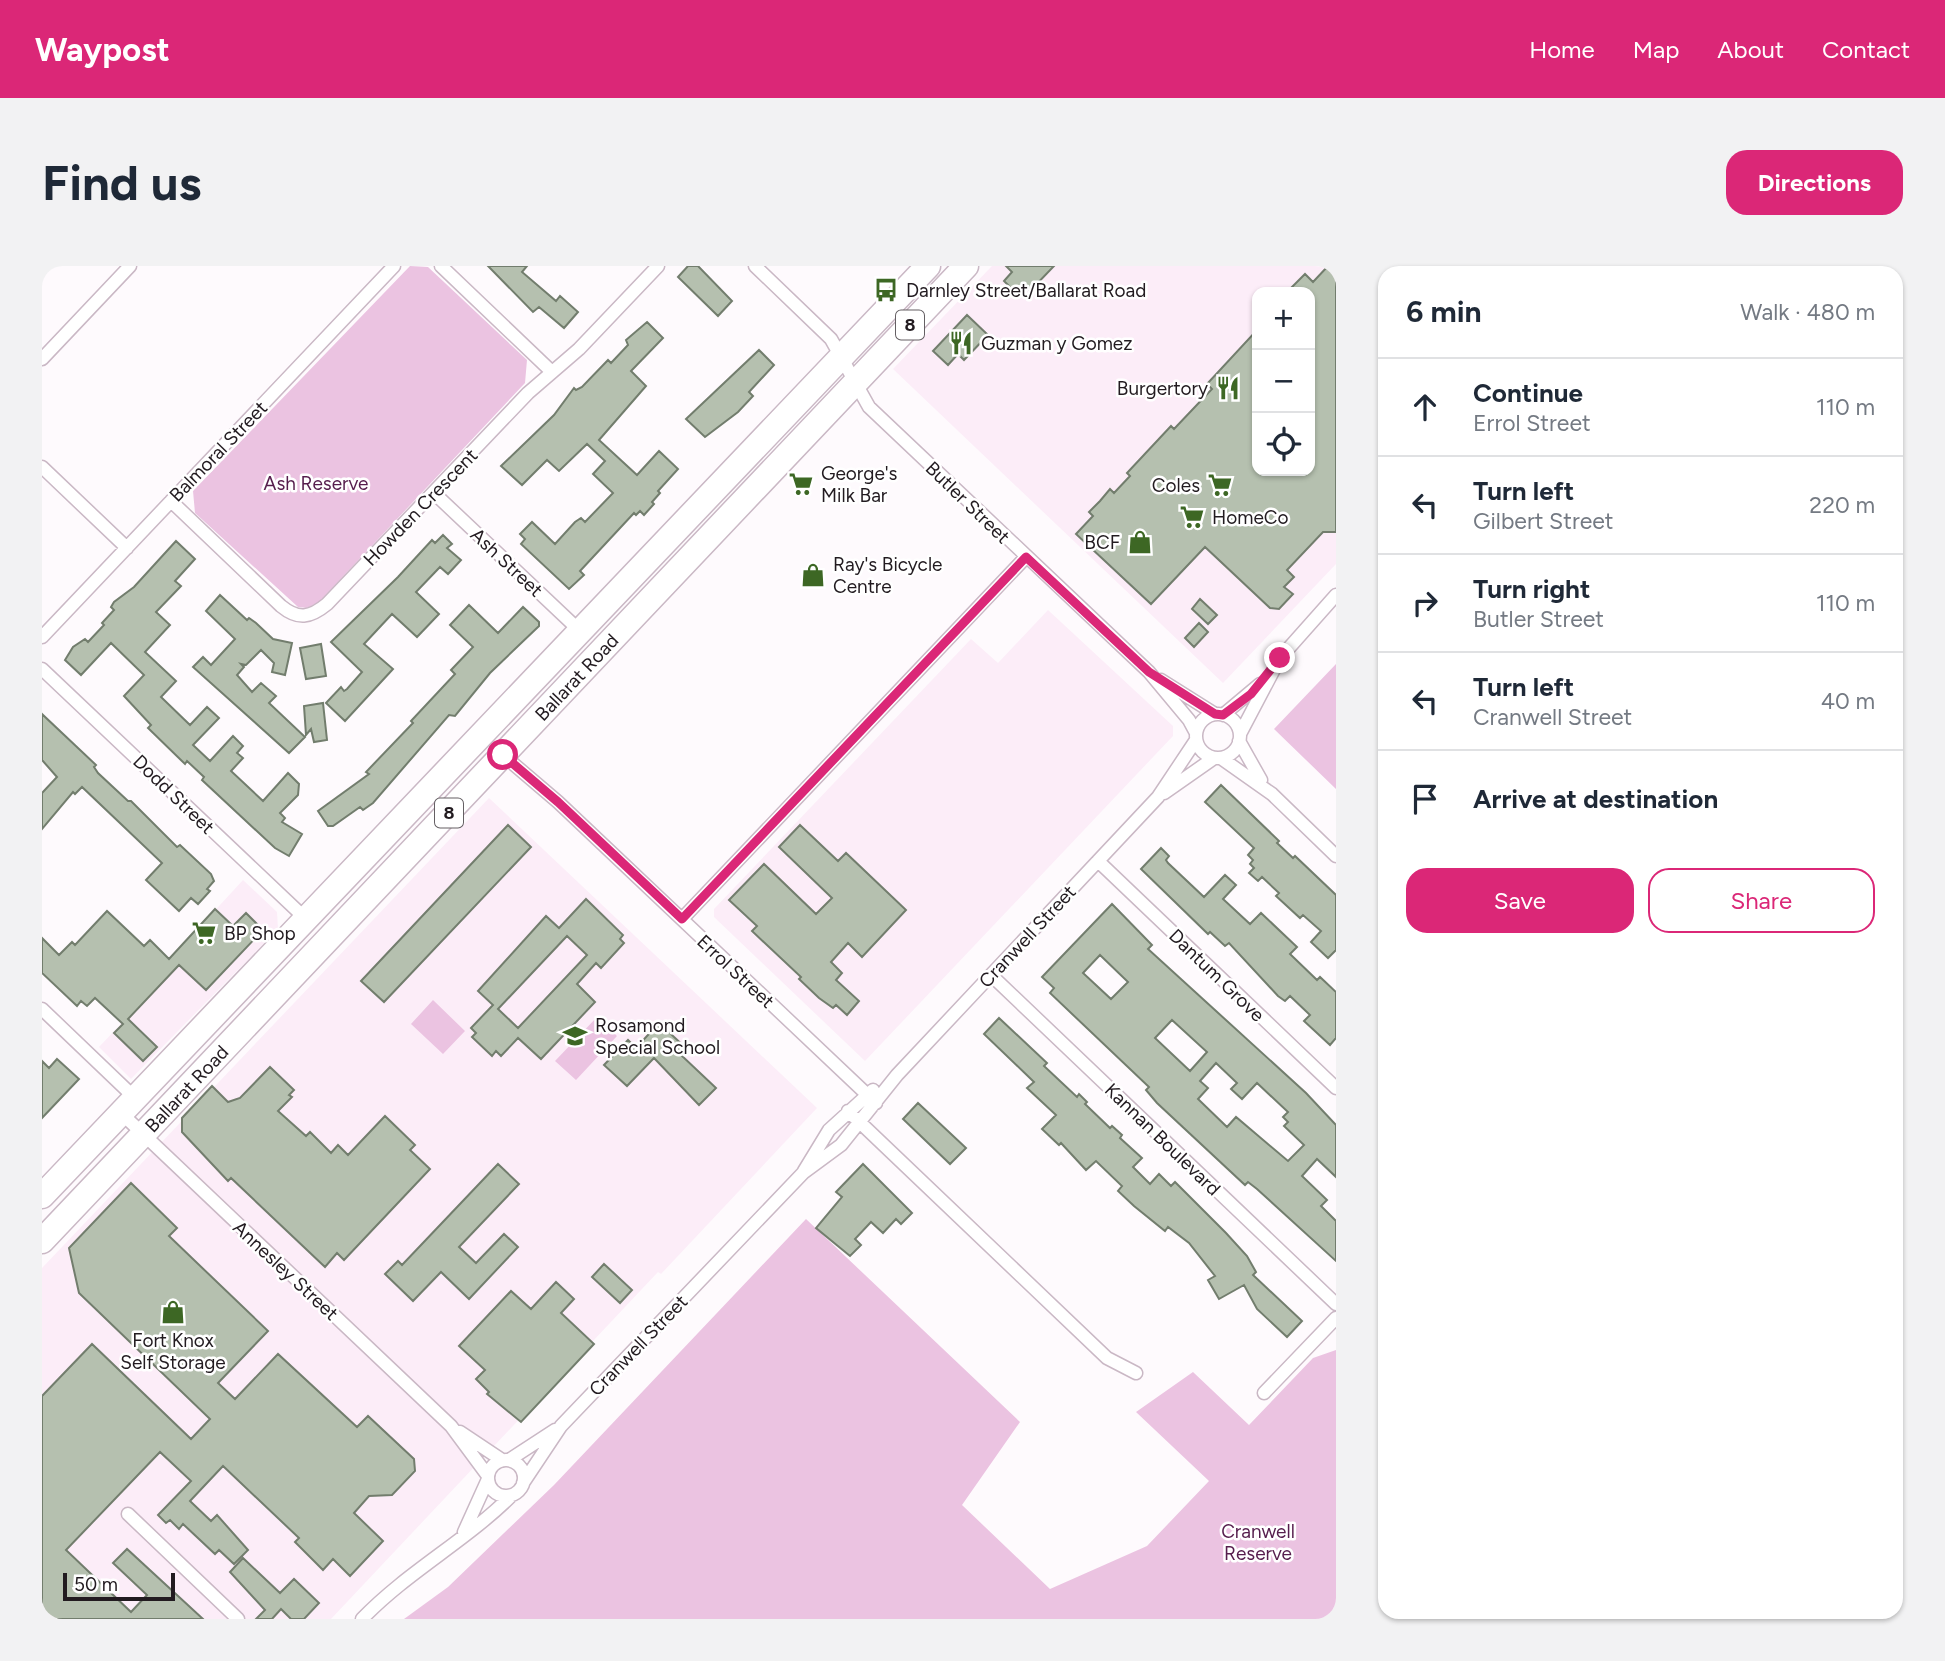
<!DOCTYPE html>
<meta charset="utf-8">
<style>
body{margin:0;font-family:Figtree,sans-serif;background:#f2f2f3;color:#1f2937}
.controls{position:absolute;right:21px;top:21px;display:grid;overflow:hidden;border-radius:14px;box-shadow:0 2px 5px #0004}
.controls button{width:63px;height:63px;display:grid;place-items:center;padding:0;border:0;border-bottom:2px solid #e0e1e3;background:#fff;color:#1f2937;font:35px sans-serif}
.scale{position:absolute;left:21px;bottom:18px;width:112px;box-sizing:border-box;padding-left:7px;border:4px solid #221b20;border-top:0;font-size:19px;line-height:24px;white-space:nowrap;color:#221b20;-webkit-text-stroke:5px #fff;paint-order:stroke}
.stop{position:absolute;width:21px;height:21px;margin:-16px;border:5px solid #db2777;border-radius:50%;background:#fff}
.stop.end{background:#db2777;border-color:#fff;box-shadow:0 2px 7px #0008}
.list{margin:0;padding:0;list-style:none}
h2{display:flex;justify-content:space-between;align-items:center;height:91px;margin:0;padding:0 28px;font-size:30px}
h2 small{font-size:23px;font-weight:400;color:#747a83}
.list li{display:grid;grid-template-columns:46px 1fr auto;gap:21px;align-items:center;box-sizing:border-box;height:98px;padding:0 28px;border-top:2px solid #e0e1e3}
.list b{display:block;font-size:26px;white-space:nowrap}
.list p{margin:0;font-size:23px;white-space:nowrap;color:#747a83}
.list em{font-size:23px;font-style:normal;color:#747a83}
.actions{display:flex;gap:14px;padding:21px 28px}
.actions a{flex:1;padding:16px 0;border:2px solid #db2777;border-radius:21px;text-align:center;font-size:24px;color:#db2777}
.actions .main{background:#db2777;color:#fff}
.icon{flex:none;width:38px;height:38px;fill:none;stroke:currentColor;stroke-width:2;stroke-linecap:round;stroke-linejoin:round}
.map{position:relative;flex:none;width:1294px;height:1353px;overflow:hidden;border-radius:21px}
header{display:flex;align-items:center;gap:42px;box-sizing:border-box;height:98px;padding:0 35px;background:#db2777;color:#fff}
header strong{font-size:33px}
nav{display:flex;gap:38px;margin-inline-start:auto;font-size:24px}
.intro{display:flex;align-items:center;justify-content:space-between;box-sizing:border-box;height:168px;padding:0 42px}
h1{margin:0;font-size:49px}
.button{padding:18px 32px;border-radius:21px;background:#db2777;color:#fff;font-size:24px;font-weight:700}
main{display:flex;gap:42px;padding:0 42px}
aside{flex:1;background:#fff;border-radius:21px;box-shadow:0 2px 5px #0004}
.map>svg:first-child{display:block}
</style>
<header>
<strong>Waypost</strong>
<nav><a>Home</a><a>Map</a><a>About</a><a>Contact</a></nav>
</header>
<div class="intro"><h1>Find us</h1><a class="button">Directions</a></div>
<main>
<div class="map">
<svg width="1294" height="1353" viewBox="0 0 1294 1353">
<rect width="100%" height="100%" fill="#fefafd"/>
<!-- built -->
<path fill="#fcedf8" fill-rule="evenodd" d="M950 0H1294V298L1181 417 851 103ZM1215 26H1268V205H1215Z
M1006 344 1131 460V470L823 795 672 651V643L929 373 956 397Z
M447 532 775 842 619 1008 616 1006 289 1353H0V1002Z
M201 614 235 646 236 663 89 813 57 781 137 697 131 690Z"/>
<!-- green -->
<path fill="#ebc3e1" d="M368 0 386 1 485 94 483 117 277 336 265 342 256 341 153 247 151 225Z
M1294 398V523L1232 463Z
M391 734 423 765 401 788 369 758Z
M555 751 575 770 534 814 513 795Z
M764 953 978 1156 920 1239 1008 1323 1105 1280 1167 1215 1094 1146 1151 1106 1207 1159 1271 1092 1294 1084V1353H362L406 1321 512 1219Z"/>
<!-- building -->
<path fill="#b5c0af" stroke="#727d6d" stroke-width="2" fill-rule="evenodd" d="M446 0H485L480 6 514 35 518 30 536 46 522 62 497 41 491 46Z
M646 0H656L690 35 676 50 636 11Z
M964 0H1012L988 25 983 20 975 28 962 15 970 6Z
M1286 0H1294V266H1281L1245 304 1252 311 1242 321 1251 328 1237 343 1228 342 1163 281 1109 338 1034 268 1051 250 1047 246 1058 235 1068 223 1072 227 1088 210 1085 207 1129 160 1132 163 1170 123 1165 118 1215 64V205H1268V26H1245L1263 8 1271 16Z
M925 49 946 69 922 94 916 88 906 99 891 85Z
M605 56 621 72 589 105 604 120 557 174 595 209 617 185 636 203 616 225 618 227 610 236 612 238 602 249 598 245 594 249 592 247 538 305 542 309 527 323 479 278 483 273 478 268 490 256 513 278 533 256 539 252 543 256 571 227 551 208 563 195 545 178 517 205 505 194 480 219 459 200 512 149 532 122 534 124 540 121 566 94 569 97 586 79 584 74Z
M717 84 732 99 707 126 711 130 696 146 663 171 644 153Z
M401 269 410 278 405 282 419 294 406 308 398 301 374 326 397 348 375 371 350 348 322 378 351 403 303 455 284 437 299 421 302 425 305 423 320 406 289 376 356 311 390 274 393 277Z
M134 275 153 293 133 315 139 320 114 346 128 359 103 386 134 415 119 431 148 459 165 441 177 452 151 479 168 495 191 470 201 480 195 487 201 492 189 505 221 535 246 507 257 518 256 529 238 547 243 552 240 556 260 568 247 590 233 582 160 514 162 511 145 495 143 498 106 462 109 459 82 430 102 409 69 377 39 409 23 394 31 381 43 373 46 376 62 359 60 357 72 344 69 341 72 336 92 321Z
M178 329 205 354 207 352 214 357 231 373 250 377 243 409 230 406 232 397 219 384 204 399 199 398 202 401 195 409 210 426 219 417 234 430 227 437 263 471 247 487 151 401 161 391 169 399 193 373 164 345Z
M1158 333 1175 349 1166 358 1150 343Z
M427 339 456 367 481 341 497 356V360L448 407 413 450 407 449 331 537 321 544 318 541 291 560H286L276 545 327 508 324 506 371 457 369 455 413 408 409 404 431 381 408 359Z
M1157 357 1166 366 1152 381 1143 372Z
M279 378 284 410 264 413 258 382Z
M281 437 285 474 272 476 269 463 264 469 262 440Z
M0 448 54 499 52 501 56 507 86 535H89L135 581 138 579 169 608 172 615 165 623 168 625 156 638 149 632 137 645 104 614 120 597 40 521 33 528 31 526 0 563V527L15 511 0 494Z
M1179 519 1237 575 1235 577 1251 592 1253 590 1294 629V684L1286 692 1269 676 1279 665 1261 649 1258 652 1234 630 1237 627 1220 611 1216 615 1207 607 1212 602 1208 598 1211 594 1206 589 1212 582 1163 536Z
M466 559 489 581 342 736 319 715Z
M758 559 796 595 804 587 864 644 820 691 806 677 789 696 800 707 794 714 817 735 805 749 794 739 791 742 777 732 757 713 759 711 710 665 715 660 687 634 722 598 774 648 790 632 737 581Z
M1119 582 1127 590 1124 594 1126 597 1162 631 1183 609 1194 619 1181 633 1208 658 1219 647 1255 681 1248 688 1275 714 1278 711 1294 726V772L1288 779 1262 755 1268 749 1248 730 1243 735 1236 730 1187 677 1183 680 1168 666 1166 668 1099 603Z
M544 633 581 669 578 673 582 677 559 702 554 697 535 718 553 736 499 793 476 772 459 790 454 785 450 790 430 771 434 767 429 762 451 739 436 725 504 650 517 662ZM525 670 545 689 476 762 456 743Z
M1070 638 1110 679 1106 683 1264 827 1294 859V911L1275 893 1260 910 1285 934 1279 940 1294 955V995L1215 923 1206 916 1203 919 1115 837 1104 824 1107 821 1008 727 1012 722 1000 711ZM1058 689 1086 716 1069 733 1041 707ZM1130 754 1165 786 1148 805 1113 772ZM1174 797 1195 817 1189 823 1200 833 1215 817 1246 846 1241 851 1246 856 1242 860 1262 879 1246 895 1194 851 1185 861 1156 833 1166 822 1158 815Z
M173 643 191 660 204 647 221 664 164 724 137 699 86 753 115 781 101 795 72 767 81 758 53 732 45 740 39 735 35 740 0 707V672L17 689 30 676 33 679 65 645 102 680 108 674 127 693Z
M957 752 1005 797 1002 800 1035 831 1037 828 1045 836 1043 838 1068 862 1070 860 1080 869 1078 872 1100 892 1091 901 1108 918 1117 908 1129 920 1133 916 1184 967 1205 990 1214 1006 1211 1009 1260 1055 1245 1071 1215 1043 1202 1019 1177 1033 1166 1014 1173 1010 1147 977 1126 961 1123 965 1092 940 1076 925 1080 920 1054 895 1044 904 1019 877 1017 879 1000 863 1014 849 985 822 992 816 942 768Z
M617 757 645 783 639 789 674 822 657 839 612 792 585 820 562 799 586 774 594 782Z
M15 793 37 813 0 852V795L7 802Z
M228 801 252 824 247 829 250 831 236 845 264 870 268 866 289 887 296 879 306 889 343 850 373 879 368 884 388 903 302 994 295 987 283 1001 189 912 186 915 140 866V852L170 820 186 836 198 832Z
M876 837 924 882 908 898 861 853Z
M456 898 477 918 417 981 434 997 462 968 476 981 427 1033 399 1006 371 1035 343 1008 356 995 360 999Z
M821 898 870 947 859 958 854 953 841 967 829 956 813 973 819 979 808 990 774 962 800 931 794 926Z
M89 917 135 962 127 970 226 1065 176 1117 193 1133 236 1088 315 1161 326 1150 372 1193 373 1205 350 1229 327 1230 312 1247 341 1275 308 1310 291 1293 281 1304 253 1276 257 1272 181 1200 148 1235 169 1255 175 1249 206 1284 192 1298 177 1284 173 1288 141 1258 137 1263 128 1254 124 1257 116 1249 149 1215 118 1186 24 1284 89 1346 105 1329 71 1297 85 1283 161 1353H0V1130L50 1078 149 1173 168 1153 37 1027 27 982Z
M562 998 590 1024 578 1037 550 1011Z
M514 1016 532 1033 519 1047 552 1078 479 1156 445 1128 447 1126 434 1113 443 1104 417 1080 469 1025 489 1043Z
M201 1292 238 1327 252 1313 277 1337 262 1353H249L239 1343 230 1353H214L223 1344 188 1306Z"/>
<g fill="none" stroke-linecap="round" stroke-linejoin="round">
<!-- street casing -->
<g stroke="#cab8c5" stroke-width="15">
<path id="street" d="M399 0 510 106
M713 0 789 73 827 141 1107 406 1147 454 1154 467
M0 93 88 0
M0 201 85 282
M393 228 538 365
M129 235 239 340C256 354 268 352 285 338L486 127 537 83 616 0
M0 371 352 0
M0 403 264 653
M1119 414 1173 448
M1154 470a22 22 0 1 1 44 0a22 22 0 1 1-44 0Z
M1181 449 1218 418
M1198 468 1238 392 1294 329
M1197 475 1219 514
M461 489 516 536 834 837
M1179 492 1230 528 1294 590
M1122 527 1172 492
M1056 595 1294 822
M640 653 984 291
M949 709 1294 1038
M0 743 93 832
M806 845 1065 1092 1094 1107
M79 847 409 1160 446 1210
M762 905 787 864 831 824
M1222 1127 1294 1052
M418 1166 460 1194
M467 1194 513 1164
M446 1212a18 18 0 1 1 36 0a18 18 0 1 1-36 0Z
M481 1217 519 1160 761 907 799 879 855 809 1116 531 1154 474
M86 1248 196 1353
M422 1266 446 1213
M320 1353C365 1306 424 1275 470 1229"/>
</g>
<!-- highway casing -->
<g stroke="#cab8c5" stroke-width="27">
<g id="highway">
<path d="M0 930 886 0"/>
<path id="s1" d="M0 975 924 0"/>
</g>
</g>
<!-- street -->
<use href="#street" stroke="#fff" stroke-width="12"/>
<!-- highway -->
<use href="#highway" stroke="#fff" stroke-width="24"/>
</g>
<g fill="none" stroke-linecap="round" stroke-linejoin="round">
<!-- route -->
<path stroke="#db2777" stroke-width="9" d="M461 489 516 536 640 653 984 291 1107 406 1173 448 1181 449 1209 428 1238 392"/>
</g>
<!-- icons -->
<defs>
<g id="bus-bare" transform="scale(1.89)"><path d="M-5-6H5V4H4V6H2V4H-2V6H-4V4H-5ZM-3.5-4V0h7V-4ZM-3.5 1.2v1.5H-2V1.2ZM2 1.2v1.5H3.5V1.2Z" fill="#3d6724" stroke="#fff" stroke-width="2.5" paint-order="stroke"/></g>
<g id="restaurant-bare" transform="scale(1.89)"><path d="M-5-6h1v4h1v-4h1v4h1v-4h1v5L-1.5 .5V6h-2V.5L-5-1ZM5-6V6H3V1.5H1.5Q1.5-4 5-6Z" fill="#3d6724" stroke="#fff" stroke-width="2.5" paint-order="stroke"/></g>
<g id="supermarket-bare" transform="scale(1.89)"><path d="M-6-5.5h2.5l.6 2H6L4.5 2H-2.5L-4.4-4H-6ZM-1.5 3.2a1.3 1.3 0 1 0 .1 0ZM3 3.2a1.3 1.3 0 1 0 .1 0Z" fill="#3d6724" stroke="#fff" stroke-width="2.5" paint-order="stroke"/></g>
<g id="shop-bare" transform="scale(1.89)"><path d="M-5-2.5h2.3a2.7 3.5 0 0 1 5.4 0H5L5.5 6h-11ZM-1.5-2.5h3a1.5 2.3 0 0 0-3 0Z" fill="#3d6724" stroke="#fff" stroke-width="2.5" paint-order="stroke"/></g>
<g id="school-bare" transform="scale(1.89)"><path d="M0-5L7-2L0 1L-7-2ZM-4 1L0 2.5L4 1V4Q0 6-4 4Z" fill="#3d6724" stroke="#fff" stroke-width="2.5" paint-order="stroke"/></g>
</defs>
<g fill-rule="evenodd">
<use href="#bus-bare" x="844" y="24"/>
<use href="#restaurant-bare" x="919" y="77"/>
<use href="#restaurant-bare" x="1186" y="122"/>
<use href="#supermarket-bare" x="759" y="218"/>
<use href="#supermarket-bare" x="1178" y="219"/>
<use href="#supermarket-bare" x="1150" y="251"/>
<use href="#shop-bare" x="1098" y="276"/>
<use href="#shop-bare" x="771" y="309"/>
<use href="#supermarket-bare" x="162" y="667"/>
<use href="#school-bare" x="533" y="770"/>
<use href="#shop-bare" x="131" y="1046"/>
</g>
<g text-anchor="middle" stroke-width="5" stroke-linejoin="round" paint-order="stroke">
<!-- shield labels -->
<g fill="#fff" stroke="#645f63" stroke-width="2">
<rect x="854" y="44.5" width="28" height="29" rx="5"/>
<rect x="393" y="532.5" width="28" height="29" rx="5"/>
</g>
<g font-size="18" font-weight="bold" fill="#221b20">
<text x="868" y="65">8</text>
<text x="407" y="553">8</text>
</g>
<!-- poi labels -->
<g font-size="19" fill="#221b20" stroke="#fff" text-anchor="start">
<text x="864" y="31">Darnley Street/Ballarat Road</text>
<text x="939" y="84">Guzman y Gomez</text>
<text x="1166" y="129" text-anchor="end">Burgertory</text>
<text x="779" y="214">George's<tspan x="779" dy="22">Milk Bar</tspan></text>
<text x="1158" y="226" text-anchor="end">Coles</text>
<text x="1170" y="258">HomeCo</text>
<text x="1078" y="283" text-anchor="end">BCF</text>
<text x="791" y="305">Ray's Bicycle<tspan x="791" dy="22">Centre</tspan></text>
<text x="182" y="674">BP Shop</text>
<text x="553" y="766">Rosamond<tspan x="553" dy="22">Special School</tspan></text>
<text x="131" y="1081" text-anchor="middle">Fort Knox<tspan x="131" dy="22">Self Storage</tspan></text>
</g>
<!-- street labels -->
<g font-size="19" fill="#221b20" stroke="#fff">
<text transform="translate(176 185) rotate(-46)" y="7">Balmoral Street</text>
<text transform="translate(926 236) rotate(44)" y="7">Butler Street</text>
<text transform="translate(378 241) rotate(-46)" y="7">Howden Crescent</text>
<text transform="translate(465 296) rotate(43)" y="7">Ash Street</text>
<text dy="7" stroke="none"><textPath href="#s1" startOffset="777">Ballarat Road</textPath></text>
<text transform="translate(132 528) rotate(44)" y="7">Dodd Street</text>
<text transform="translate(985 670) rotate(-47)" y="7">Cranwell Street</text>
<text transform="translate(694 705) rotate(43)" y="7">Errol Street</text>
<text transform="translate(1175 709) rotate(44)" y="7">Dantum Grove</text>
<text dy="7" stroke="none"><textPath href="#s1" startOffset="210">Ballarat Road</textPath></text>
<text transform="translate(1121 873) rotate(44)" y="7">Kannan Boulevard</text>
<text transform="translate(244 1004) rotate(43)" y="7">Annesley Street</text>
<text transform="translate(596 1079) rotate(-46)" y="7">Cranwell Street</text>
</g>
<!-- park labels -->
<g font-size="19" fill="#561d4d" stroke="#fff">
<text x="274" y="224">Ash Reserve</text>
<text x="1216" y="1272">Cranwell<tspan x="1216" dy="22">Reserve</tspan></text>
</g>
</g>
</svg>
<div class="controls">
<button>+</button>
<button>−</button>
<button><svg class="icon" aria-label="locate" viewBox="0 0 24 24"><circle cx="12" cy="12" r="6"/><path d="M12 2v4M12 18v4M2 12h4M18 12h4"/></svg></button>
</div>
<div class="scale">50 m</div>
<div class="stop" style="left:461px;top:489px"></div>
<div class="stop end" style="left:1238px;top:392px"></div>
</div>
<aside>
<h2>6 min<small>Walk · 480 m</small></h2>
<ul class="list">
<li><svg class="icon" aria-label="ahead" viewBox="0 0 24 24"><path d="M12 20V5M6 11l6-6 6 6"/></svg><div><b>Continue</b><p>Errol Street</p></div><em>110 m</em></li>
<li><svg class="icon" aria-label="left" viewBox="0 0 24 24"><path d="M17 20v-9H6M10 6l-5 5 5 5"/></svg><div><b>Turn left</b><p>Gilbert Street</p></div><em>220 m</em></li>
<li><svg class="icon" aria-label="right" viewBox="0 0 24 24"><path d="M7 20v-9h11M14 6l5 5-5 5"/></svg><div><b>Turn right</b><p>Butler Street</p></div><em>110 m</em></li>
<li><svg class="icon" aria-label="left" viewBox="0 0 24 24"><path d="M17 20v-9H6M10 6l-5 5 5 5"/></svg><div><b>Turn left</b><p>Cranwell Street</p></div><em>40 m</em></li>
<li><svg class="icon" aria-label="arrive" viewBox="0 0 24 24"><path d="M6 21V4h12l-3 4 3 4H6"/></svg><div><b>Arrive at destination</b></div></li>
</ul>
<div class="actions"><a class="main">Save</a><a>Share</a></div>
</aside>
</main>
